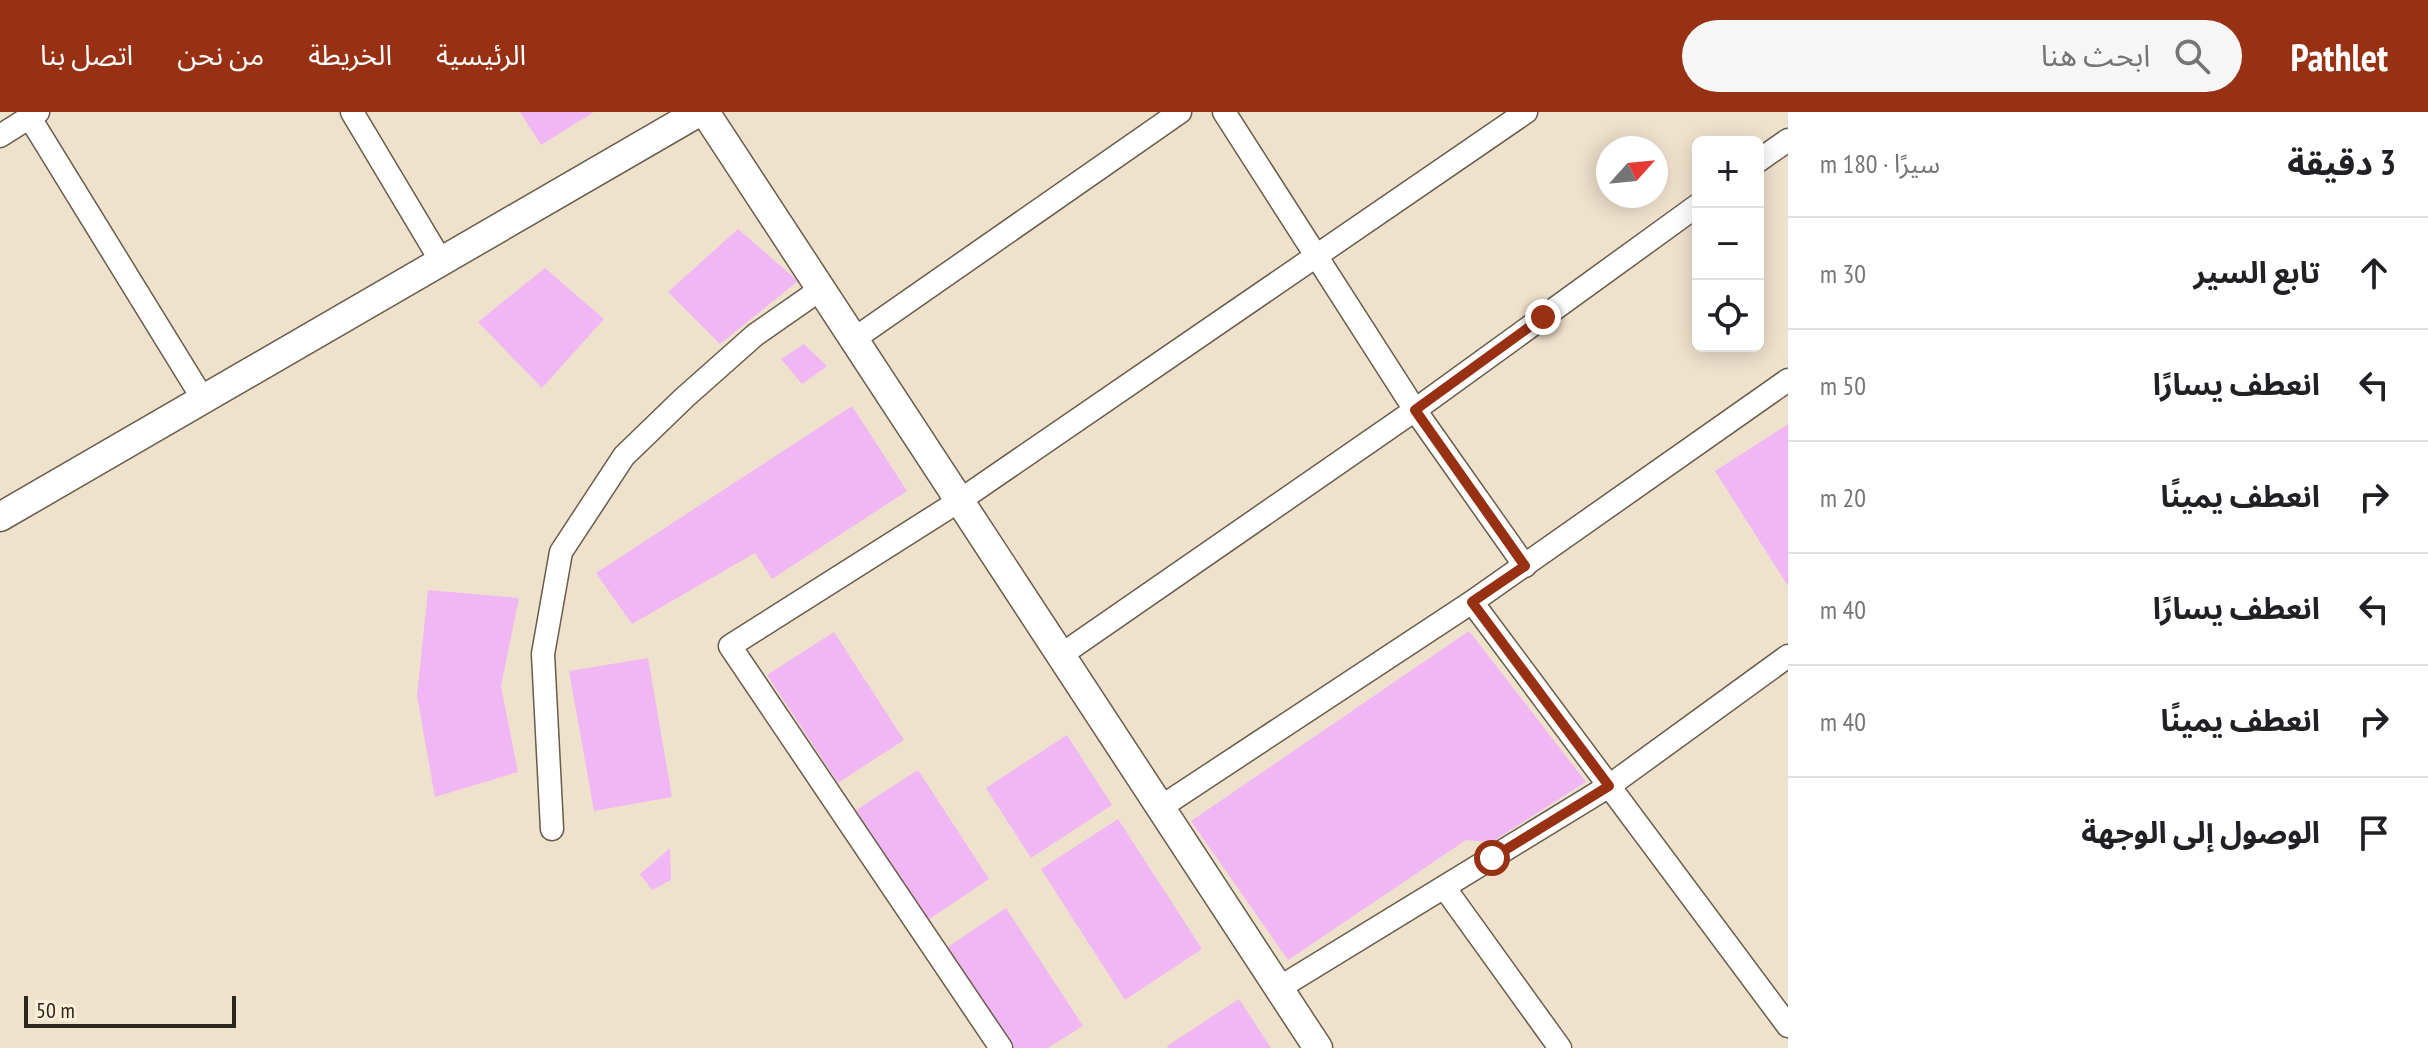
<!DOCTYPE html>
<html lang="ar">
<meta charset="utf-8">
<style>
body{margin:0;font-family:"PT Sans Narrow","Noto Sans Arabic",sans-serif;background:#f6f6f6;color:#202124;direction:rtl}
.controls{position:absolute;right:24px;top:24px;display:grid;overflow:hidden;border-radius:12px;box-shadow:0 4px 20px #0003}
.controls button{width:72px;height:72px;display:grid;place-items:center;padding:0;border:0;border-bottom:2px solid #e0e0e0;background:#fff;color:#202124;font:40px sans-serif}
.compass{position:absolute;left:1596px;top:24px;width:72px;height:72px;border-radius:50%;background:#fff;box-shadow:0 4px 20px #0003;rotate:63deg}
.scale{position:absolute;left:24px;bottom:20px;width:212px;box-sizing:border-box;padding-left:8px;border:4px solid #2a251d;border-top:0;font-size:22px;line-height:28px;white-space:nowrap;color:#2a251d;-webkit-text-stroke:6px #fcefda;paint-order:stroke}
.stop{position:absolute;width:24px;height:24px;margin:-18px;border:6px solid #983013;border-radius:50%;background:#fff}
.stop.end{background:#983013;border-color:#fff;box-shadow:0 2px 8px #0008}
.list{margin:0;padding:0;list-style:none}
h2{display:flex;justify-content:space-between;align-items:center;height:104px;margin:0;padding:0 32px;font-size:34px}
h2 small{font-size:26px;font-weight:400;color:#757577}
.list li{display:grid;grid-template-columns:52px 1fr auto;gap:24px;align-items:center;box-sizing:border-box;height:112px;padding:0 32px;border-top:2px solid #e0e0e0}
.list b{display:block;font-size:30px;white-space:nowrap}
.list em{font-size:26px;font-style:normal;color:#757577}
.icon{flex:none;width:44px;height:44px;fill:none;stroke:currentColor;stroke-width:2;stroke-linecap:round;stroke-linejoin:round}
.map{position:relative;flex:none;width:1788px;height:936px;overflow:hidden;direction:ltr}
header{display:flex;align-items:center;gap:48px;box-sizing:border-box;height:112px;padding:0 40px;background:#983013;color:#fff}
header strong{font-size:38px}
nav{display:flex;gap:44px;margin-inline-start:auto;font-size:28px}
.search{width:560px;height:72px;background:#f6f6f6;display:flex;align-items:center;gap:20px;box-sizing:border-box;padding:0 28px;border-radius:44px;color:#757577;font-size:30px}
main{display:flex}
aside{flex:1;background:#fff}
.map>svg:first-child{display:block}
</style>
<header>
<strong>Pathlet</strong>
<div class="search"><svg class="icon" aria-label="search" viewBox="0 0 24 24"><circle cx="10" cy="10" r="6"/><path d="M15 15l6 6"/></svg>ابحث هنا</div>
<nav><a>الرئيسية</a><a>الخريطة</a><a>من نحن</a><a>اتصل بنا</a></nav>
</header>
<main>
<aside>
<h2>3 دقيقة<small>سيرًا · 180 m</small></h2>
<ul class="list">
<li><svg class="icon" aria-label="ahead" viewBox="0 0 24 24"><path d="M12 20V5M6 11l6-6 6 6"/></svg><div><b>تابع السير</b></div><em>30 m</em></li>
<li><svg class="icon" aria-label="left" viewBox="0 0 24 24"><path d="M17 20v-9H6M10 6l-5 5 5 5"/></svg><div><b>انعطف يسارًا</b></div><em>50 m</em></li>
<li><svg class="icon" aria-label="right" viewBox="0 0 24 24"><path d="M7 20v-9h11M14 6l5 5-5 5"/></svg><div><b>انعطف يمينًا</b></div><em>20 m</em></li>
<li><svg class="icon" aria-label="left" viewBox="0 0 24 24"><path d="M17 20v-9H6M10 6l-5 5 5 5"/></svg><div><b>انعطف يسارًا</b></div><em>40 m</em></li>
<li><svg class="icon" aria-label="right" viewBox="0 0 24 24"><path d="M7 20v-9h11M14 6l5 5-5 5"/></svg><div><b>انعطف يمينًا</b></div><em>40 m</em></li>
<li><svg class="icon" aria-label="arrive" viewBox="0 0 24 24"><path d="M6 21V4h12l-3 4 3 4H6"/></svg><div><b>الوصول إلى الوجهة</b></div></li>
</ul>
</aside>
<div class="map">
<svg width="1788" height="936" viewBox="0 0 1788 936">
<rect width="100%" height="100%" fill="#efe2cd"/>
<!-- building -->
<path fill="#f0b7f4" d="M520 0H594L541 33Z
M738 117 798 169 720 232 668 180Z
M545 156 604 207 542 276 478 210Z
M804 232 827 254 802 272 781 247Z
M852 294 907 379 772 467 755 441 632 512 596 461Z
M1788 312V474L1715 359Z
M428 478 519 486 501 574 518 660 435 685 417 584Z
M1469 519 1586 670 1492 730 1466 728 1288 848 1191 709Z
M834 520 904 628 838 671 767 563Z
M648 546 672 685 594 699 569 559Z
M1067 623 1112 693 1031 746 986 676Z
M918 658 989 767 928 808 856 698Z
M1118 707 1202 837 1125 888 1041 757Z
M670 736 671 768 652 778 640 762Z
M1006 796 1083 914 1048 936H1010L946 836Z
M1239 887 1271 936H1168L1167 934Z"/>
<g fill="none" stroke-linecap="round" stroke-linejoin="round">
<!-- minor casing -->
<g stroke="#685d4b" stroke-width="25">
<path id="minor" d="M352 0 441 149
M1224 0 1415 298 1525 454
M30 6 203 287
M0 24 38 0
M1758 49 1788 28
M854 227 1180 0
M1472 490 1788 914
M1061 543 1415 298 1698 93
M1161 695 1472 490 1788 268
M552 717 543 542 561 440 624 344 684 286 755 223 821 177
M1444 775 1560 936
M1279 876 1609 674 1788 544
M1001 936 730 534 959 389 1526 0"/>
</g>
<!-- tertiary casing -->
<g stroke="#685d4b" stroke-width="31">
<path id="tertiary" d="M705 0 1318 936
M0 405 699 0"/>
</g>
<!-- minor -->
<use href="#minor" stroke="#fff" stroke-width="22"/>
<!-- tertiary -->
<use href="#tertiary" stroke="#fff" stroke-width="28"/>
</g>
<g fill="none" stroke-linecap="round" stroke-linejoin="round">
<!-- route -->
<path stroke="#983013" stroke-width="10" d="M1492 746 1609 674 1472 490 1525 454 1415 298 1543 205"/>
</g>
</svg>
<div class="controls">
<button>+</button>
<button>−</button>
<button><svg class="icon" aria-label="locate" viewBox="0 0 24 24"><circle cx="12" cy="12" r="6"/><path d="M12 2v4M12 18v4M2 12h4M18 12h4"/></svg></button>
</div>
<svg class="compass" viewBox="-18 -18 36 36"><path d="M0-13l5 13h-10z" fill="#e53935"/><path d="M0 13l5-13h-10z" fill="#757577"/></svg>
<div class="scale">50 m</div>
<div class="stop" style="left:1492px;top:746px"></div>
<div class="stop end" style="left:1543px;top:205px"></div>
</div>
</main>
